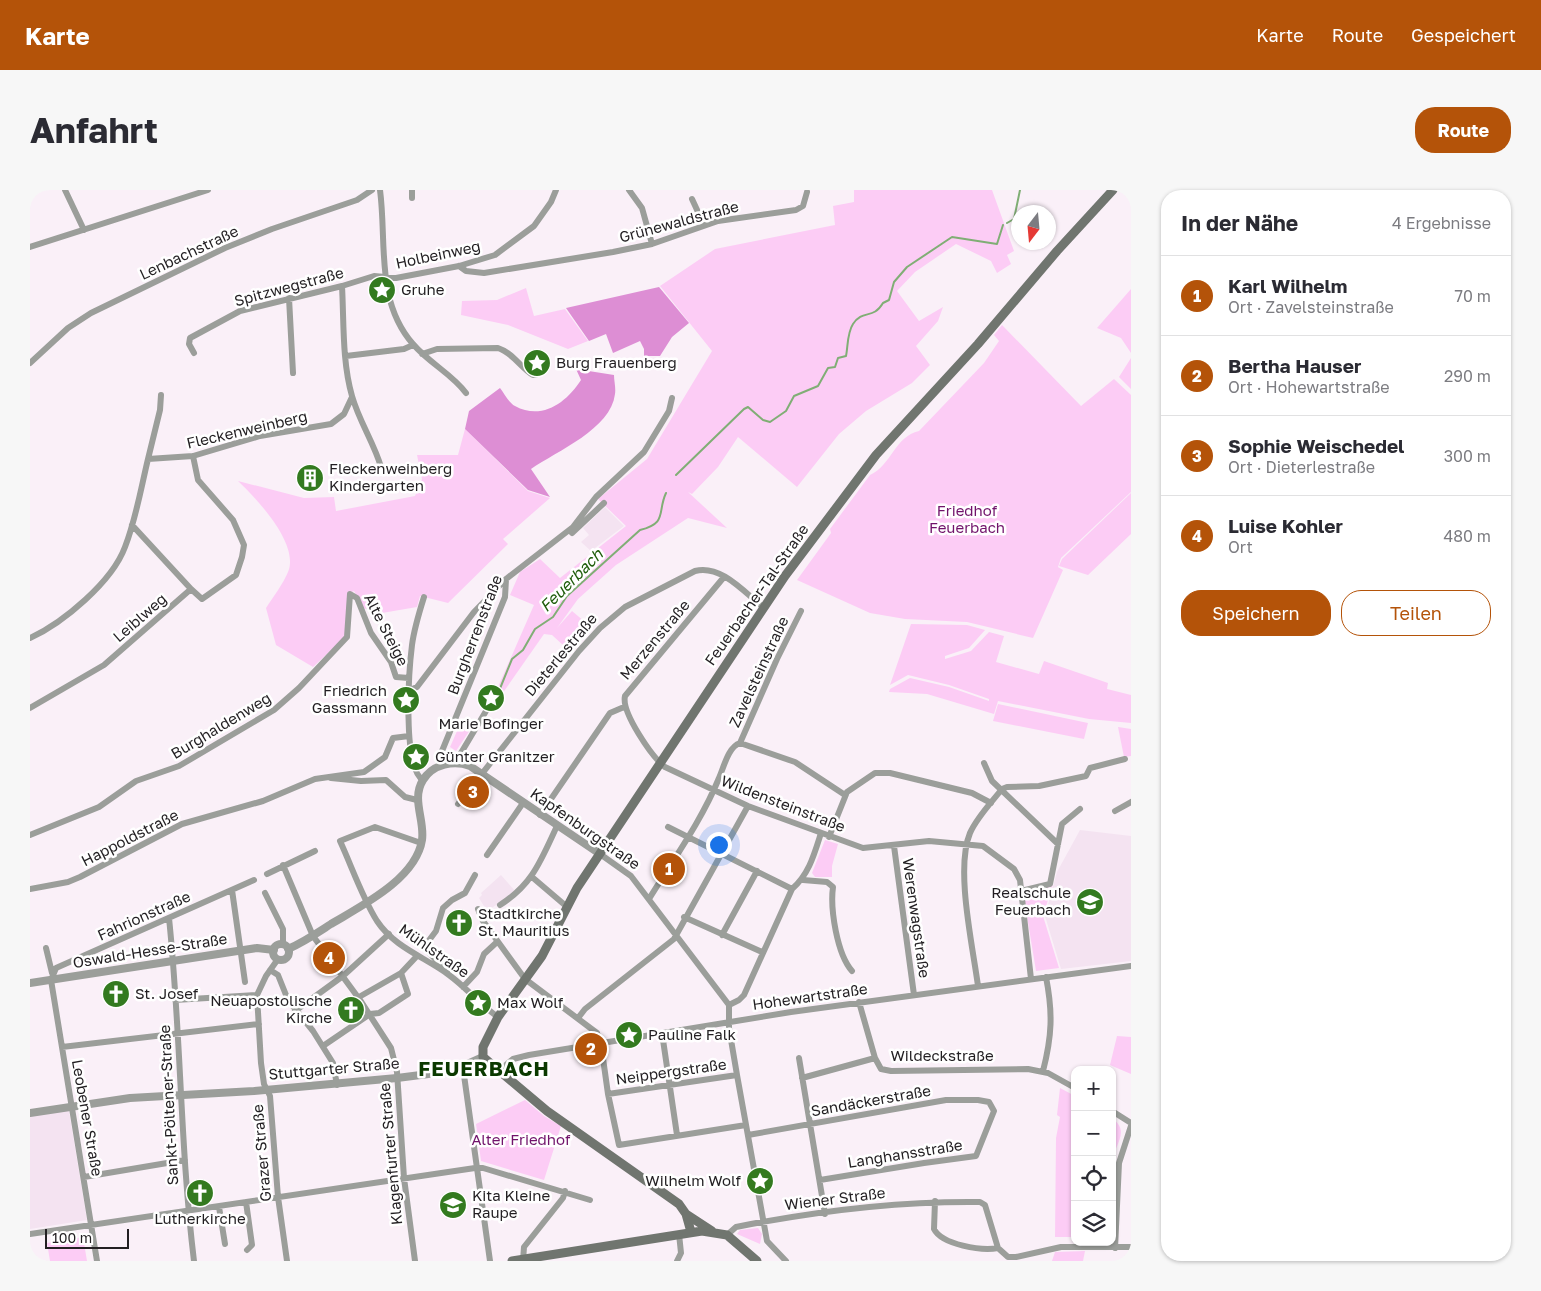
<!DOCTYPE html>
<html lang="de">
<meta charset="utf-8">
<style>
body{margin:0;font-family:"Golos Text",sans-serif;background:#f7f7f7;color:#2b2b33}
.controls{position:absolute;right:15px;bottom:15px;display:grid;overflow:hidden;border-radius:10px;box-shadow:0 1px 4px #0004}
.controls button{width:45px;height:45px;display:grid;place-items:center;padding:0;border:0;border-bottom:1px solid #e1e1e2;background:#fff;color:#2b2b33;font:25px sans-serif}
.compass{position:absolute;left:981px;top:15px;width:45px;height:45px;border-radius:50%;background:#fff;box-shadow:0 1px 4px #0004;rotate:196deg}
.scale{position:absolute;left:15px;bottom:12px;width:84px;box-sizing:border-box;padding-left:5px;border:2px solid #221f22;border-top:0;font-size:14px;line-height:18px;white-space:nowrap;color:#221f22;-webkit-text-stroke:4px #fff;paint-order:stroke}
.you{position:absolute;left:688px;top:654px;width:18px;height:18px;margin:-12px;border:4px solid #fff;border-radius:50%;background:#1a73e8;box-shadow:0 0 0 8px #1a73e833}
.badge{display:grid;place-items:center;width:32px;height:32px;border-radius:50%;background:#b45309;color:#fff;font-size:16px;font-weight:700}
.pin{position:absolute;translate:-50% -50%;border:2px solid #fff;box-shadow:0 1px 5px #0006}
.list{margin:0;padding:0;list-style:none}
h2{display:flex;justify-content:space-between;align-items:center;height:65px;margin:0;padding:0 20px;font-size:21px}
h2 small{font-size:16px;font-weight:400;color:#7c7c81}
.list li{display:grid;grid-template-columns:32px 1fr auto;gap:15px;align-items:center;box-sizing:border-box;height:80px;padding:0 20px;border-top:1px solid #e1e1e2}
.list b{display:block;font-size:19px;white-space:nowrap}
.list p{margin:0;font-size:16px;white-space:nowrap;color:#7c7c81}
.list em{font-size:16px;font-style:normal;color:#7c7c81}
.actions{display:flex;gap:10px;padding:15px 20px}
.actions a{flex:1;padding:11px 0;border:1px solid #b45309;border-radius:20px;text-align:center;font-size:18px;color:#b45309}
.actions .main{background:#b45309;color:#fff}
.icon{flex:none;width:28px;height:28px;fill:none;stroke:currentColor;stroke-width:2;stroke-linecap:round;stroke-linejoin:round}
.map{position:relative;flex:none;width:1101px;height:1071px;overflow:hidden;border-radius:20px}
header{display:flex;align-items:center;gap:30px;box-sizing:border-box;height:70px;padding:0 25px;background:#b45309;color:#fff}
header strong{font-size:24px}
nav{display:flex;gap:28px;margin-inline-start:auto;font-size:18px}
.intro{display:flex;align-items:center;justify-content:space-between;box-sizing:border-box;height:120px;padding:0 30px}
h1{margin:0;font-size:35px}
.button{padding:12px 22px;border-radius:20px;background:#b45309;color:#fff;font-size:18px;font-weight:700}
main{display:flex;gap:30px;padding:0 30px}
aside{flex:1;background:#fff;border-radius:20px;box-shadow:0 1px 4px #0004}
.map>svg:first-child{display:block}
</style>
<header>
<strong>Karte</strong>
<nav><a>Karte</a><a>Route</a><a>Gespeichert</a></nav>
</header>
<div class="intro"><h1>Anfahrt</h1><a class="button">Route</a></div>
<main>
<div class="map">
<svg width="1101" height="1071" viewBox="0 0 1101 1071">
<rect width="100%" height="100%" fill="#faf0f8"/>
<!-- built -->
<path fill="#f4e3f1" d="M575 317 594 336 561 361 551 352 559 345 553 338Z
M1050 640 1101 646V771L1031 779 1015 726 1027 682Z
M471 685 486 702 457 721 449 708 452 705 451 703Z
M38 915 57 1030 0 1039V921Z
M428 1001 432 1026 416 1029 412 1004Z"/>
<!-- green -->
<path fill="#fcccf5" d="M824 0H962L984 61 977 65 981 74 967 83 961 71 926 54 885 82 867 101 889 131 913 117 908 131 886 156 900 175 882 193 836 221 809 244 767 297 708 247 688 277 662 304 658 302 697 338 658 328 586 375 548 409 527 438 542 421 555 432 534 456 522 445 514 444 470 507 464 506 504 415 480 405 490 382 510 369 530 388 596 336 568 309 617 269 682 161 630 96 685 59 805 35 803 16 824 12Z
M496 98 504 126 535 119 558 151 538 159 478 135 431 125 432 111 467 110Z
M1101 99V163L1091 148 1067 138Z
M972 135 1051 216 1084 189 1101 205V302L1031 368 1028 377 1033 380 1003 448 937 432 875 429 840 423 767 390 801 343 800 339 840 285C861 276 865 246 889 241L954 173 969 151 964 145Z
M1101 168V199L1089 187Z
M435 239 498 301 520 308 473 349 478 354 418 413 390 406 387 417 352 423 333 418 324 401 318 404 315 447 283 477 246 455 236 418C243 407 253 394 258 382 270 354 226 308 208 291L274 308 304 307 306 321 385 306 392 289 387 265H428Z
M1101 303V344L1058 385 1029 376 1032 369Z
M881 434 937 435 955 440 939 458 915 466V469L941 461 959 442 974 446 966 472 1009 484 1014 471 1078 493 1077 499 1101 505V533L1059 529 968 511 964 524 897 504 859 502 860 499 880 488 919 497 959 511V509L919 495 878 485 860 495Z
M968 514 1058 533 1054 549 963 531Z
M431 532 442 537 426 561 420 557Z
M1088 537 1101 539V566L1094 567Z
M795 650 808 654 802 676V687H785L782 683Z
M1023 694 1013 726 1029 778 1006 781 993 702Z
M1087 846 1101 847V884L1080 875Z
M1030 898 1045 906V1047H1025L1026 948 1030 927 1027 925Z
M495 910 514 926 531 936 514 990 451 971 446 934Z
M1082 928C1101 942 1084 954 1082 973Z
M728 1038 732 1044 730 1054 707 1044 710 1040Z
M53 1047 57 1071H20L17 1053Z
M1055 1061 1053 1071H1022L1025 1062Z"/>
<!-- forest -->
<path fill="#dd8ed4" d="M629 97 659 133 642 147 630 166H614V159L610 151 583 163 576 144 559 151 536 118Z
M546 179 584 185C584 191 586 198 585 204 581 239 527 261 501 279L520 307 498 300 435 239 439 221 470 198C474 203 479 213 485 216 512 231 537 212 551 190Z"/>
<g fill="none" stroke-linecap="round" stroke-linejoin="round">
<!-- stream -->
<path stroke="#80ae75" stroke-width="2" d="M977 33 984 29 990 0
M646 285 714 219 718 217 733 230 740 232 756 221 764 206 788 196 798 178 805 177 808 168 816 166C818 157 817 143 823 134 833 119 843 130 853 113L859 110 864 92 877 77 922 47 967 54 973 35
M469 501 482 469 493 460 505 439 523 427 537 406 610 340C638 333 627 322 636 303"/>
<!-- minor -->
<path stroke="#9b9e9a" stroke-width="6" d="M35 0 54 40
M350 0C357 52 345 111 383 154 399 173 422 184 436 203
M382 0V8
M599 0 612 18 622 54
M662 9 674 35
M0 57 178 0
M429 76 436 81 454 83 583 62 622 54 688 31 766 20 773 16 777 2
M312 96C314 132 312 171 322 206 329 231 344 253 351 277
M259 108 263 183
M164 163 159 154 160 148 210 121 312 96 344 86 366 88 429 76 465 65 504 36 521 12 526 0
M392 164 407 159 468 158C483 163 490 177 503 185L508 184
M316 166 374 159 383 155
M0 173 38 138 61 123 195 58 242 39 327 10 342 0
M118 269 130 220 131 205
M542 343 574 313
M694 387 595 506C591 522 622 567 635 577L718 616 833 658 899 651 953 656 984 679 990 690 1001 789
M161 399 172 409 206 385 212 367 214 355 203 330 168 290 163 266
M0 448C33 433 82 392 95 357 106 329 111 298 118 269L163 266 230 246 301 234 314 224 322 207
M380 500 387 497 444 422 476 389
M0 518 74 475 161 399 102 335
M710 553 765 572 815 605
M425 573 462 511
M954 573 962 591 1028 654
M413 575 412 561 475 407 476 389 543 337 566 307 614 262 639 221 642 208
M301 588 331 591 356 590 375 607 387 610
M393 590C372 578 379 479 382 455 384 439 389 423 394 407
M428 614 549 461 570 438 595 417 665 381C691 374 715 403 734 418
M1085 621 1101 612
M510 625 580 523 594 517
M638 637 762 699
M0 645 69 617 106 591 149 576 244 520 269 498 317 447 320 404 327 408 341 443 361 472 366 487 379 488
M799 647 817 602 845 583H860L942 603 961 613
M391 653 345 637 310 651C322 677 332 707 347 731 365 758 395 767 419 785 437 798 450 815 468 827
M864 656 884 805
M570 664 601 686 699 815V838L707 885 737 1051 756 1071
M457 665 493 613
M253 675 283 746 330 810 361 858 367 882 374 988 385 1071
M237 684 285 661
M502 687 536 716
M773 690 797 692 803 697C800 719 807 764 822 781
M0 699 38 692 50 687 152 634 233 611 285 589 334 582 355 567 363 548 379 546
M202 700 215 792
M991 701 1020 694 1032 634 1050 619
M235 703 253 739V755
M619 709C643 670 672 630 689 588 694 577 698 557 710 553L747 469 771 421
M470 715C503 694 511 670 527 636
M448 719 453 731 495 789 567 843 571 854 578 904 589 955 716 935
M654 727 732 762
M139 728C151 842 150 957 164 1071
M692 745 727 681
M16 758 22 783
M248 769 236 786 227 805 231 873 234 894 240 906 248 1007 257 1071
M240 780 248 785 258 810 283 841 303 873 307 895
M417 782 394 757 406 741 413 718 422 710 435 703 445 685
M948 796C943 757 925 679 940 643 947 627 961 613 972 599L977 597 1009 596 1056 586 1060 578 1095 569
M433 797 447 782 454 764 467 752
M329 807 371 783 387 766
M145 810 227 805
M829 812 845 868 851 879 861 881 998 879 1018 883 1045 898
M699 815 709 810 714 805 762 699C779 684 784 665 791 643
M265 821 313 786 359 744
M340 824 349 823 378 804 371 783
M548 828 555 819 644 749 718 616
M632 843 647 945
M293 856 340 824
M32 857 229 834
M769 868 795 1024
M433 878 460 1071
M469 881 483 869 499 865 761 822 1101 776
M1013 881C1022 846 1023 823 1016 787
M772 888 845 868
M578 904 707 885
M1082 921 1101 933
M718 945 916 910H948L959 912 964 921 946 966 894 973 790 990
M54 987 155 970
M905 1011 904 1039C912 1055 952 1061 968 1058
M216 1012 222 1055 217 1060
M189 1017 195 1054
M0 1044 445 978H453L560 1010
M697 1045 706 1037C786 1021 869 1011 950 1012L955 1015 968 1058 978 1067H986L1031 1057H1101
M1085 1058 1089 973 1101 936
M67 1071 21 790 26 778 224 690
M493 1071 494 1057 533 1008 535 1001
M647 1071 651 1063 649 1044"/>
<!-- tertiary -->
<path stroke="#9b9e9a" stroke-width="8" d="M243 762a8 8 0 1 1 16 0a8 8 0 1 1-16 0Z
M258 759C274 752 287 743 301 734 331 716 386 689 392 650 395 630 381 609 393 590 403 574 424 570 440 576L570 664
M0 793 227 758 244 760
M0 923 100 908 224 901 367 888 422 881 453 867"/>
<!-- secondary -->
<path stroke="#70756f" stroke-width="9" d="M656 1024 682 1041
M661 1042 656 1024 649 1014 517 921 453 867V857L468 827 512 766 547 698 755 386 846 265 948 154 1027 61 1083 0
M482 1071 672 1041 697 1045 727 1071"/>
</g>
<!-- icons -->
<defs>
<g id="sight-disc" transform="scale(1.4375)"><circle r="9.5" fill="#337a1f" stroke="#fff"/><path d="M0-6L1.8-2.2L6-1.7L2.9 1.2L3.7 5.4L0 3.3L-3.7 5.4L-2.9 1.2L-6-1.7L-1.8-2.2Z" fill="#fff"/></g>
<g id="building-disc" transform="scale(1.4375)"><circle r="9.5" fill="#337a1f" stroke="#fff"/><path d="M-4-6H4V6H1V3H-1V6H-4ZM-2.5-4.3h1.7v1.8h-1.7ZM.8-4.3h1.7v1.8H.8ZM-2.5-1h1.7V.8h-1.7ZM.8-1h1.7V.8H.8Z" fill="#fff"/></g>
<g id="school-disc" transform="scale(1.4375)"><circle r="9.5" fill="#337a1f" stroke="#fff"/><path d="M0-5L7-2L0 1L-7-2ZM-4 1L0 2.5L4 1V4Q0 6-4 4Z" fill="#fff"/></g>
<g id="church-disc" transform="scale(1.4375)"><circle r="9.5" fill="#337a1f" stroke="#fff"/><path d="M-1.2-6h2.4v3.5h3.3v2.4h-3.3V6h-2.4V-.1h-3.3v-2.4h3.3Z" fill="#fff"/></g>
</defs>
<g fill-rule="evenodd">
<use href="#sight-disc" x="352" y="100"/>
<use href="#sight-disc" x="507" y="173"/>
<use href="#building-disc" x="280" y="288"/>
<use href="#sight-disc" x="461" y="508"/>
<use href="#sight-disc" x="376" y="510"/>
<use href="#sight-disc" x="386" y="567"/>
<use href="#school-disc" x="1060" y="712"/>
<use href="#church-disc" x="429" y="733"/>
<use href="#church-disc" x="86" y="804"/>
<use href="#sight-disc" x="448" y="813"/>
<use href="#church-disc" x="321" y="820"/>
<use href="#sight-disc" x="599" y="845"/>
<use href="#sight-disc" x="730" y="991"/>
<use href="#church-disc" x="170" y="1003"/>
<use href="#school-disc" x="423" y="1015"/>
</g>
<g text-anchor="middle" stroke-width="5" stroke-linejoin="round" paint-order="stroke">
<!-- street labels -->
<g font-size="15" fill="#221f22" stroke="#fff">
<text transform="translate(649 32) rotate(-15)" y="5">Grünewaldstraße</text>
<text transform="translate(159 63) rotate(-25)" y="5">Lenbachstraße</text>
<text transform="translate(408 65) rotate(-12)" y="5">Holbeinweg</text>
<text transform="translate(259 97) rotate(-15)" y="5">Spitzwegstraße</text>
<text transform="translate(217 240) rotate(-13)" y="5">Fleckenweinberg</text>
<text transform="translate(727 405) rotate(-55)" y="5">Feuerbacher-Tal-Straße</text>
<text transform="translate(110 428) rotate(-41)" y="5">Leiblweg</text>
<text transform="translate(356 440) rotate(63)" y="5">Alte Steige</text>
<text transform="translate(445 445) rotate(-69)" y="5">Burgherrenstraße</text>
<text transform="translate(625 450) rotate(-50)" y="5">Merzenstraße</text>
<text transform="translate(531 465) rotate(-50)" y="5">Dieterlestraße</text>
<text transform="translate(729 482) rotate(-65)" y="5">Zavelsteinstraße</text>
<text transform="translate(191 536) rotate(-31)" y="5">Burghaldenweg</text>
<text transform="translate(753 614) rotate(21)" y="5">Wildensteinstraße</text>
<text transform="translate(555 639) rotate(35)" y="5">Kapfenburgstraße</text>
<text transform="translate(100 648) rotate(-27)" y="5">Happoldstraße</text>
<text transform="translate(114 726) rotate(-24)" y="5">Fahrionstraße</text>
<text transform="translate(886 728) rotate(82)" y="5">Werenwagstraße</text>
<text transform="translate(120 761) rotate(-9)" y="5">Oswald-Hesse-Straße</text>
<text transform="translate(404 761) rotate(35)" y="5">Mühlstraße</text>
<text transform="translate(780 807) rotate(-8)" y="5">Hohewartstraße</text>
<text x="912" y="871">Wildeckstraße</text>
<text transform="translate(304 879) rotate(-5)" y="5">Stuttgarter Straße</text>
<text transform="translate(641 882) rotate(-8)" y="5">Neippergstraße</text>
<text transform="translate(841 911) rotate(-10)" y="5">Sandäckerstraße</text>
<text transform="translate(139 915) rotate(-93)" y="5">Sankt-Pöltener-Straße</text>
<text transform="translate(57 928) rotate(80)" y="5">Leobener Straße</text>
<text transform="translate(232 963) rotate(-95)" y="5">Grazer Straße</text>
<text transform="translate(361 964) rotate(-95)" y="5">Klagenfurter Straße</text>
<text transform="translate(875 964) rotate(-9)" y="5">Langhansstraße</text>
<text transform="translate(805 1009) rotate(-7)" y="5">Wiener Straße</text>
</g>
<!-- poi labels -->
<g font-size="15" fill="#221f22" stroke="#fff" text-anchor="start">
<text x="371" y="105">Gruhe</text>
<text x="526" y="178">Burg Frauenberg</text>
<text x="299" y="284">Fleckenweinberg<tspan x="299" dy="17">Kindergarten</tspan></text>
<text x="357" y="506" text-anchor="end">Friedrich<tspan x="357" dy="17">Gassmann</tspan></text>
<text x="461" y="539" text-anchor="middle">Marie Bofinger</text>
<text x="405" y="572">Günter Granitzer</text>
<text x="1041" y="708" text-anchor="end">Realschule<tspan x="1041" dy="17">Feuerbach</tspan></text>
<text x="448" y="729">Stadtkirche<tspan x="448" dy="17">St. Mauritius</tspan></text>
<text x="105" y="809">St. Josef</text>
<text x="302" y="816" text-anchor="end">Neuapostolische<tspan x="302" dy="17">Kirche</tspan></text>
<text x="467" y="818">Max Wolf</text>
<text x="618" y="850">Pauline Falk</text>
<text x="711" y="996" text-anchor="end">Wilhelm Wolf</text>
<text x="442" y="1011">Kita Kleine<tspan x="442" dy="17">Raupe</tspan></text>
<text x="170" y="1034" text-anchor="middle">Lutherkirche</text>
</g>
<!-- park labels -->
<g font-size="15" fill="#71136b" stroke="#fff">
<text x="937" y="326">Friedhof<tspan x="937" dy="17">Feuerbach</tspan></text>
<text x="491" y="955">Alter Friedhof</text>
</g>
<!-- water labels -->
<g font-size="16" font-style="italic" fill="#1f5d0b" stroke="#fff">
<text transform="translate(541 390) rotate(-45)" y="6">Feuerbach</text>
</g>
<!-- district labels -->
<g font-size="20" font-weight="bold" letter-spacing="1" fill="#0b3a00" stroke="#fff">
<text x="454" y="886">FEUERBACH</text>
</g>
</g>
</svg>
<div class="controls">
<button>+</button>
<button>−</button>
<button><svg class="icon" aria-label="locate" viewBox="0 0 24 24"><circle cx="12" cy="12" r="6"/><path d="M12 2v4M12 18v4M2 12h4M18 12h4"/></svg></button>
<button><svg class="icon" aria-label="layers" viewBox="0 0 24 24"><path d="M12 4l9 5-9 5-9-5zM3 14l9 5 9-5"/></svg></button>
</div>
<svg class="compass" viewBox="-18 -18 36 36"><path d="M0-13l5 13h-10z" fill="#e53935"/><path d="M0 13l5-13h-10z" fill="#7c7c81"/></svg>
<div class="scale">100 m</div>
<div class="you"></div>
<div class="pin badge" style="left:639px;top:679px">1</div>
<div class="pin badge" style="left:561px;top:859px">2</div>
<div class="pin badge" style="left:443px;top:602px">3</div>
<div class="pin badge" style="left:299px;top:768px">4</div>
</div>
<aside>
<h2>In der Nähe<small>4 Ergebnisse</small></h2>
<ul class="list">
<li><span class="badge">1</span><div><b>Karl Wilhelm</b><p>Ort · Zavelsteinstraße</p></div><em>70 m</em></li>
<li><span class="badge">2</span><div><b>Bertha Hauser</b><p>Ort · Hohewartstraße</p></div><em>290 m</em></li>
<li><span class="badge">3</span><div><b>Sophie Weischedel</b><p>Ort · Dieterlestraße</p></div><em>300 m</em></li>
<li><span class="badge">4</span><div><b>Luise Kohler</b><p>Ort</p></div><em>480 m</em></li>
</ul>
<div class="actions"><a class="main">Speichern</a><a>Teilen</a></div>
</aside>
</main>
